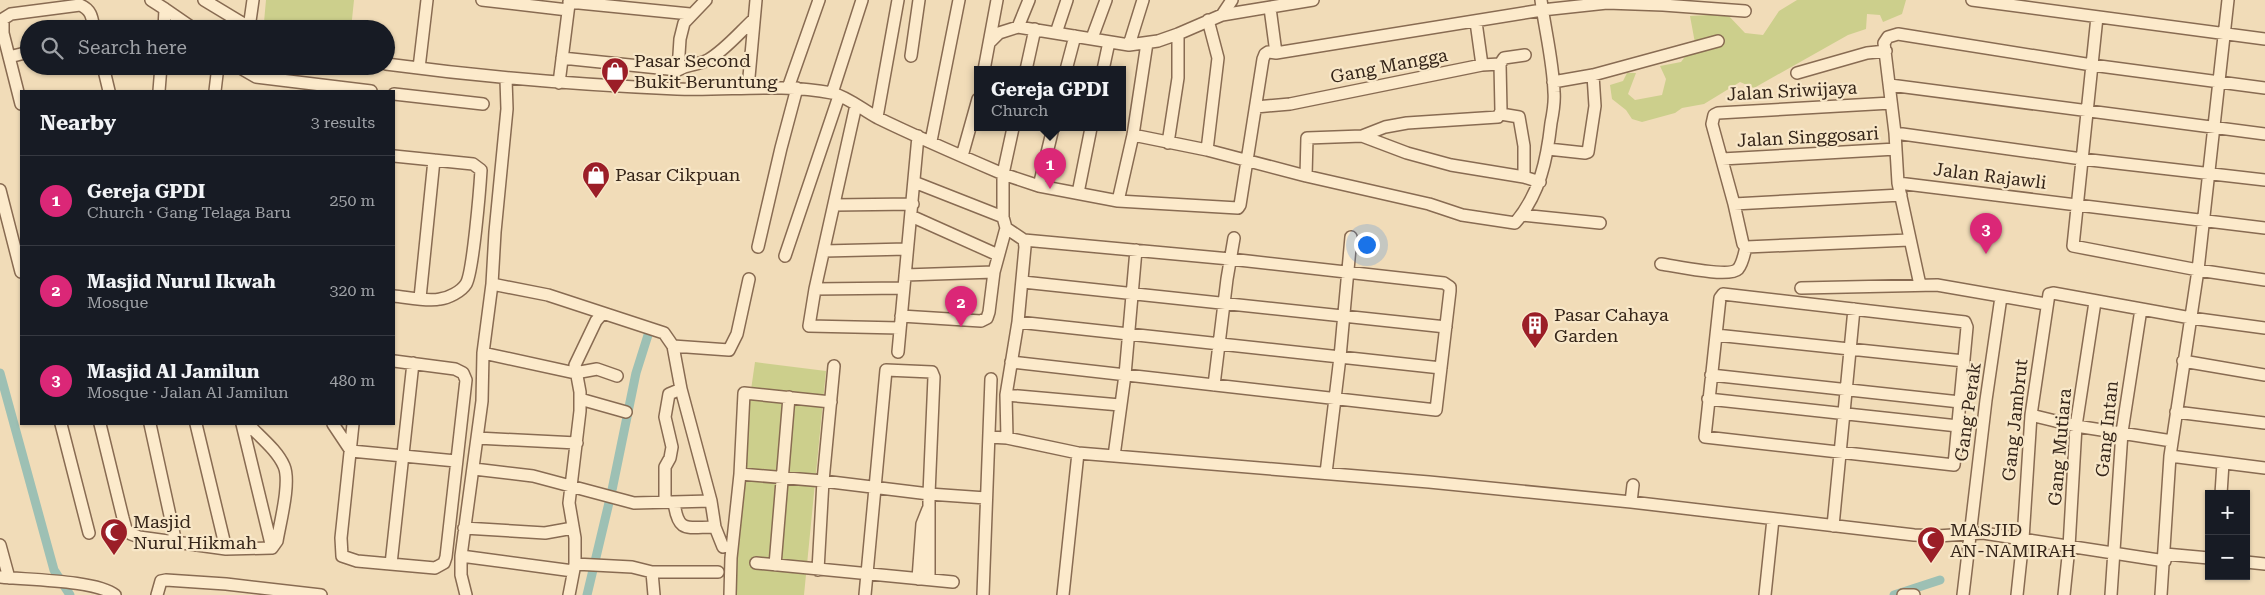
<!DOCTYPE html>
<meta charset="utf-8">
<style>
body{margin:0;font-family:"Roboto Serif",serif;background:#20242c;color:#f1f3f6}
.controls{position:absolute;right:15px;bottom:15px;display:grid;overflow:hidden;border-radius:0px;box-shadow:0 1px 4px #0004}
.controls button{width:45px;height:45px;display:grid;place-items:center;padding:0;border:0;border-bottom:1px solid #363941;background:#171b24;color:#f1f3f6;font:25px sans-serif}
.you{position:absolute;left:1366px;top:244px;width:18px;height:18px;margin:-12px;border:4px solid #fff;border-radius:50%;background:#1a73e8;box-shadow:0 0 0 8px #1a73e833}
.badge{display:grid;place-items:center;width:32px;height:32px;border-radius:50%;background:#db2777;color:#fff;font-size:16px;font-weight:700}
.pin{position:absolute;translate:-50% -41px;filter:drop-shadow(0 1px 2px #0008)}
.pin::after{content:'';position:absolute;top:26px;width:18px;height:15px;background:inherit;clip-path:polygon(0 0,100% 0,50% 100%)}
.popup{position:absolute;left:974px;top:66px;width:152px;height:65px;box-sizing:border-box;display:grid;place-content:center;border-radius:0px;background:#171b24;filter:drop-shadow(0 1px 4px #0005);font-size:16px;white-space:nowrap;color:#9ea1a6}
.popup b{font-size:19px;color:#f1f3f6}
.popup::after{content:'';position:absolute;left:50%;top:100%;margin-left:-10px;border:10px solid transparent;border-top-color:#171b24}
.list{margin:0;padding:0;list-style:none}
h2{display:flex;justify-content:space-between;align-items:center;height:65px;margin:0;padding:0 20px;font-size:21px}
h2 small{font-size:16px;font-weight:400;color:#9ea1a6}
.list li{display:grid;grid-template-columns:32px 1fr auto;gap:15px;align-items:center;box-sizing:border-box;height:90px;padding:0 20px;border-top:1px solid #363941}
.list b{display:block;font-size:19px;white-space:nowrap}
.list p{margin:0;font-size:16px;white-space:nowrap;color:#9ea1a6}
.list em{font-size:16px;font-style:normal;color:#9ea1a6}
.icon{flex:none;width:28px;height:28px;fill:none;stroke:currentColor;stroke-width:2;stroke-linecap:round;stroke-linejoin:round}
.map{position:relative;flex:none;width:2265px;height:595px;overflow:hidden}
.search{position:absolute;background:#171b24;box-shadow:0 1px 4px #0004;left:20px;top:20px;width:375px;height:55px;display:flex;align-items:center;gap:12px;box-sizing:border-box;padding:0 18px;border-radius:28px;color:#9ea1a6;font-size:19px}
.panel{position:absolute;background:#171b24;box-shadow:0 1px 4px #0004;left:20px;top:90px;width:375px;height:335px;border-radius:0px}
.map>svg:first-child{display:block}
</style>
<div class="map">
<svg width="2265" height="595" viewBox="0 0 2265 595">
<rect width="100%" height="100%" fill="#f1dcb8"/>
<!-- green -->
<path fill="#cccf8c" d="M266 0H354L351 29H293L264 22Z
M1797 0H1906L1902 14 1883 22 1880 15 1867 14 1866 29 1848 35 1754 88 1740 82 1704 104 1682 108 1675 113 1642 122 1632 119 1626 110 1612 99 1610 85 1623 81 1627 73H1636L1628 94 1635 100 1662 95 1666 79 1660 66 1681 62 1695 43 1690 16 1727 14 1745 33 1763 35 1779 11Z
M755 362 826 371 804 595H729L731 529Z"/>
<g fill="none" stroke-linecap="round" stroke-linejoin="round">
<!-- canal -->
<path stroke="#9dc0b4" stroke-width="9" d="M0 373 54 570 70 595
M587 595 612 490 636 373 648 335
M1894 595 1940 580"/>
<!-- minor casing -->
<g stroke="#886b52" stroke-width="14">
<path id="minor" d="M151 0 165 9 164 29
M204 0 252 29
M482 0 568 10
M1972 0 2265 39
M569 2 690 14
M1270 8 1276 53
M165 9 194 29
M1222 15 1232 0
M2097 17 2073 246 2198 270 2265 280
M1476 22 1482 65
M1018 27 1029 0
M249 28 253 0
M1056 33 1067 0
M1092 38 1106 0
M990 42 999 33 1018 27 1129 45 1158 41 1178 34 1222 15 1313 0
M1129 45 1143 0
M911 56 919 0
M9 57 29 52
M562 58 678 70C688 64 698 65 708 60 725 50 739 33 754 19
M386 64C483 77 579 85 677 89 728 91 780 83 832 93 848 97 863 110 878 118 919 138 961 156 1003 174V217L1006 228 994 272 989 312 987 318 981 321 901 316
M103 66 109 91
M237 66 256 77 371 91
M419 68 427 0
M678 70 680 39 684 23 706 0
M984 70 997 0
M1026 70 1035 29
M1066 70 1075 36
M1103 70 1109 42
M1797 73 1867 53 1886 51
M1553 82 1593 75 1718 41
M559 83 569 4
M1890 85 2265 134
M748 88 756 0
M788 88 819 0
M159 91 161 66
M215 91 218 66
M832 93 862 0
M394 94 483 104
M21 104 3 33V19L11 14 80 5C92 10 92 18 94 29
M856 105 815 289 809 326 900 328
M1256 107 1290 104 1482 65 1500 64 1504 58 1525 55
M1501 114 1519 117 1524 146V177
M877 117 898 0
M1013 128 1003 174 1039 186 1118 201 1238 208 1240 205 1263 59 1265 54 1268 52 1276 53 1542 10 1607 3 1663 5 1745 11
M1895 133 2082 159 2265 180
M1133 135 1207 150 1306 176 1429 204 1462 215 1515 223C1540 194 1547 159 1551 123 1553 113 1555 102 1554 92 1553 61 1545 30 1541 0
M1362 136 1385 127 1407 123 1498 117 1501 111 1500 64
M931 141 959 0
M1168 143 1178 78V34
M1548 149 1585 153 1588 152 1595 106 1593 75
M1207 150 1218 58 1208 20
M394 156 473 164 481 170C480 187 473 273 466 284 461 292 448 298 440 299 428 302 406 297 394 296
M962 156 978 99
M1722 159 1896 149
M1306 176 1307 138 1362 136 1407 153 1451 165 1524 177 1540 182
M914 182 1003 217
M1898 183 2265 228
M1039 186 1053 128
M0 190 21 272
M1078 193 1091 128
M1118 201 1133 135 1147 43
M1734 204 1901 195
M834 205 913 204
M1522 215 1600 223
M911 216 998 255
M1006 228 1024 240 1025 247 1018 322 1006 395 1007 438
M758 247 781 148 797 88
M1746 247 1743 244 1734 204 1712 124 1714 115 1718 113 1891 103
M824 251 907 249
M785 256 839 96
M1661 264C1676 266 1729 278 1738 269 1743 263 1744 254 1746 247L1909 240
M905 275 994 272
M1023 282 1446 327
M492 284 548 295 664 333 673 346 681 389 711 501 715 527 723 547
M1920 285 1898 183 1895 133 1884 43 1888 37 1898 34 2092 65 2265 88
M1801 288 1937 285 2046 304
M815 289 904 288
M1723 294 1965 322 1967 327 1954 465 1705 437 1720 298Z
M420 298 434 160
M1018 322C1159 337 1300 352 1441 368
M1716 335 1964 361
M673 346 729 350 737 334 749 279
M898 352 918 136
M483 353 575 373 597 369 617 376
M2183 361 2265 375
M1011 362 1436 410 1450 291V287L1444 283 1230 259 1024 240
M1711 375 1960 402
M1214 385 1227 279 1234 238
M1006 395 1120 405
M580 399 626 412
M1708 399 1958 426
M2176 412 2265 423
M2031 415 2076 426 2172 441
M61 424 89 533
M100 424 123 518 126 529 131 534 139 537 226 549 272 548
M150 424 176 543
M196 424 226 549
M242 424 272 548
M248 424C260 437 277 450 284 466 291 482 280 523 277 541L272 548
M333 424 351 451 456 461
M353 424 341 538 342 556 357 561 435 568 444 563 446 557 466 380 463 373 455 369 394 361
M989 437 1007 438 1078 453 1429 482 1631 502 1914 535 1937 536 1983 533 2165 561
M477 438 577 443
M1114 456 1125 375 1136 250
M2170 456 2265 468
M474 469 533 476 634 503 711 501
M1326 473 1340 357 1351 237
M740 474 823 481 929 494 986 498
M2221 494 2223 463
M665 502V467L670 458 672 447 665 417 669 394 681 389
M674 502C678 534 687 527 715 527
M1631 502 1633 485
M1833 526 1854 309
M464 528 545 533 573 528
M0 545 9 578
M2165 554 2209 558
M461 556 573 571
M2246 562 2265 564
M756 563 953 582
M391 564 413 363
M575 564 632 567 652 572H718
M775 565 789 397
M818 570 823 481 834 366
M652 572 654 595
M0 577C27 580 96 580 115 595
M918 579 922 524 928 509
M157 595 161 581 166 580 226 584 321 595
M466 595 461 575V556L482 401 483 353 492 284 495 232 507 109 506 79
M569 595 575 564V538L569 503 580 411V392L575 365 596 321 602 314
M730 595 731 558 740 474 744 393 831 402
M865 595 886 370 932 372 934 377 929 494V579
M983 595 991 379
M1063 595 1078 453
M1765 595 1773 519
M1903 595H1914
M1963 595 1986 400 2001 297
M2017 595 2023 539 2031 415 2049 294 2053 293 2191 318 2265 328
M2064 595 2069 547 2076 426 2095 302
M2111 595 2122 432 2141 309
M2161 595 2170 456 2198 270 2228 0"/>
</g>
<!-- minor -->
<use href="#minor" stroke="#fceacb" stroke-width="11"/>
</g>
<!-- icons -->
<defs>
<g id="shop-pin" transform="scale(1.4375)"><path d="M0 17L-7.5 6A9.5 9.5 0 1 1 7.5 6Z" fill="#9b1e27" stroke="#f8e7c8"/><path d="M-5-2.5h2.3a2.7 3.5 0 0 1 5.4 0H5L5.5 6h-11ZM-1.5-2.5h3a1.5 2.3 0 0 0-3 0Z" fill="#fff"/></g>
<g id="building-pin" transform="scale(1.4375)"><path d="M0 17L-7.5 6A9.5 9.5 0 1 1 7.5 6Z" fill="#9b1e27" stroke="#f8e7c8"/><path d="M-4-6H4V6H1V3H-1V6H-4ZM-2.5-4.3h1.7v1.8h-1.7ZM.8-4.3h1.7v1.8H.8ZM-2.5-1h1.7V.8h-1.7ZM.8-1h1.7V.8H.8Z" fill="#fff"/></g>
<g id="mosque-pin" transform="scale(1.4375)"><path d="M0 17L-7.5 6A9.5 9.5 0 1 1 7.5 6Z" fill="#9b1e27" stroke="#f8e7c8"/><path d="M3.5-4.9A6 6 0 1 0 3.5 4.9A5 5 0 1 1 3.5-4.9Z" fill="#fff"/></g>
</defs>
<g fill-rule="evenodd">
<use href="#shop-pin" x="615" y="71"/>
<use href="#shop-pin" x="596" y="175"/>
<use href="#building-pin" x="1535" y="325"/>
<use href="#mosque-pin" x="114" y="532"/>
<use href="#mosque-pin" x="1931" y="540"/>
</g>
<g text-anchor="middle" stroke-width="4.5" stroke-linejoin="round" paint-order="stroke">
<!-- poi labels -->
<g font-size="18" fill="#352519" stroke="#f8e7c8" text-anchor="start">
<text x="634" y="67">Pasar Second<tspan x="634" dy="21">Bukit Beruntung</tspan></text>
<text x="615" y="181">Pasar Cikpuan</text>
<text x="1554" y="321">Pasar Cahaya<tspan x="1554" dy="21">Garden</tspan></text>
<text x="133" y="528">Masjid<tspan x="133" dy="21">Nurul Hikmah</tspan></text>
<text x="1950" y="536">MASJID<tspan x="1950" dy="21">AN-NAMIRAH</tspan></text>
</g>
<!-- street labels -->
<g font-size="18" fill="#352519" stroke="#f8e7c8">
<text transform="translate(1389 66) rotate(-11)" y="6">Gang Mangga</text>
<text transform="translate(1792 91) rotate(-3)" y="6">Jalan Sriwijaya</text>
<text transform="translate(1808 137) rotate(-3)" y="6">Jalan Singgosari</text>
<text transform="translate(1990 176) rotate(7)" y="6">Jalan Rajawli</text>
<text transform="translate(1968 412) rotate(-82)" y="6">Gang Perak</text>
<text transform="translate(2015 420) rotate(-84)" y="6">Gang Jambrut</text>
<text transform="translate(2107 429) rotate(-84)" y="6">Gang Intan</text>
<text transform="translate(2060 447) rotate(-85)" y="6">Gang Mutiara</text>
</g>
</g>
</svg>
<div class="controls">
<button>+</button>
<button>−</button>
</div>
<div class="you"></div>
<div class="pin badge" style="left:1050px;top:189px">1</div>
<div class="popup"><b>Gereja GPDI</b>Church</div>
<div class="pin badge" style="left:961px;top:327px">2</div>
<div class="pin badge" style="left:1986px;top:254px">3</div>
<div class="search"><svg class="icon" aria-label="search" viewBox="0 0 24 24"><circle cx="10" cy="10" r="6"/><path d="M15 15l6 6"/></svg>Search here</div>
<section class="panel">
<h2>Nearby<small>3 results</small></h2>
<ul class="list">
<li><span class="badge">1</span><div><b>Gereja GPDI</b><p>Church · Gang Telaga Baru</p></div><em>250 m</em></li>
<li><span class="badge">2</span><div><b>Masjid Nurul Ikwah</b><p>Mosque</p></div><em>320 m</em></li>
<li><span class="badge">3</span><div><b>Masjid Al Jamilun</b><p>Mosque · Jalan Al Jamilun</p></div><em>480 m</em></li>
</ul>
</section>
</div>
